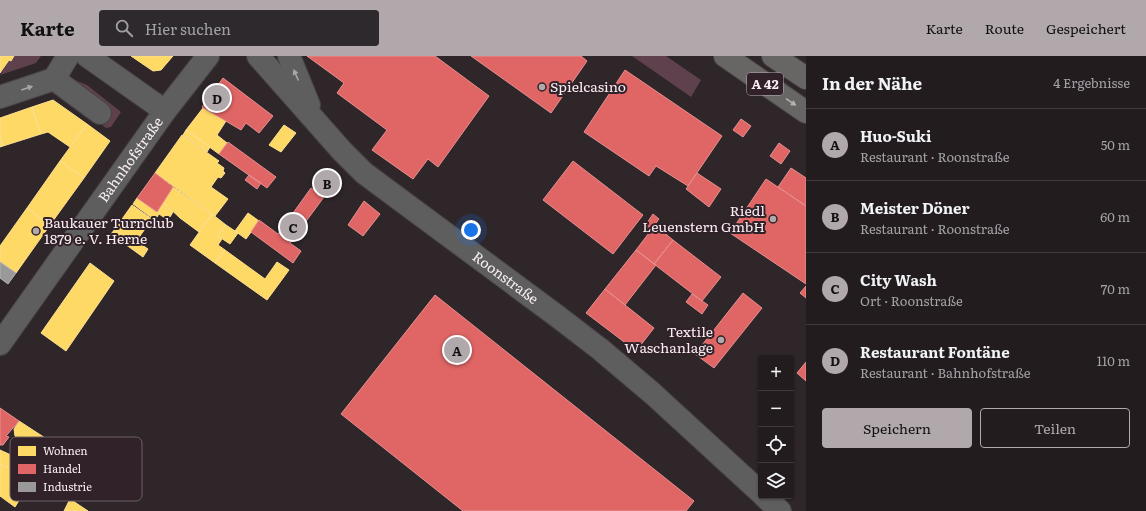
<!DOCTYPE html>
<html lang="de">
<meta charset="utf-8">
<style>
body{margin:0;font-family:Literata,serif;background:#2e292c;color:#f1f3f6}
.controls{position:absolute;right:12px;bottom:12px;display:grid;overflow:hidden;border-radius:4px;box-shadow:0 1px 3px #0004}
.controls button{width:36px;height:36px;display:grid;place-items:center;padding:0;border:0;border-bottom:1px solid #3f3a3d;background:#221c1f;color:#f1f3f6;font:20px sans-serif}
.you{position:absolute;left:471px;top:174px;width:14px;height:14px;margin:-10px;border:3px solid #fff;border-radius:50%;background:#1a73e8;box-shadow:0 0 0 6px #1a73e833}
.badge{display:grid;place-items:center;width:26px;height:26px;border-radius:50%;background:#b1a8ac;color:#111;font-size:13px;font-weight:700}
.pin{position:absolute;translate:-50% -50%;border:2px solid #fff;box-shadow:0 1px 4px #0006}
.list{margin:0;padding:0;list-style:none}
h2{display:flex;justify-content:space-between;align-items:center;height:52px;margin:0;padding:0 16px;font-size:17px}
h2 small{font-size:13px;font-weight:400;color:#a2a1a4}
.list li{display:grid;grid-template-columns:26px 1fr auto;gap:12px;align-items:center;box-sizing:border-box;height:72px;padding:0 16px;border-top:1px solid #3f3a3d}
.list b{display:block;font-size:15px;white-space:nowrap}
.list p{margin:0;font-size:13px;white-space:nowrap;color:#a2a1a4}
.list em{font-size:13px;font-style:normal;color:#a2a1a4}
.actions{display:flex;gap:8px;padding:12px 16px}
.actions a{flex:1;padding:9px 0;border:1px solid #b1a8ac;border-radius:4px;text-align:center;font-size:14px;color:#b1a8ac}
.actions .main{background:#b1a8ac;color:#111}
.icon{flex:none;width:22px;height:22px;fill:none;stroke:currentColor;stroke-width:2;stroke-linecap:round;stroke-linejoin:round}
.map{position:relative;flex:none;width:806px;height:455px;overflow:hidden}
header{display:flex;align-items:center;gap:24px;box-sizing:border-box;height:56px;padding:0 20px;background:#b1a8ac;color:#111}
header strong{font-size:19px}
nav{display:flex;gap:22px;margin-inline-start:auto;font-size:14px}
.search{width:280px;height:36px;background:#2e292c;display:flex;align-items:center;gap:10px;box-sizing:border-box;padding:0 14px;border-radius:4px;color:#a2a1a4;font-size:15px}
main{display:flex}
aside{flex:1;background:#221c1f}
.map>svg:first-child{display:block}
</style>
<header>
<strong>Karte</strong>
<div class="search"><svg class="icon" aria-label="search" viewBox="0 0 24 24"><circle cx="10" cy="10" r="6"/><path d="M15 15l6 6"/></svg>Hier suchen</div>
<nav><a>Karte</a><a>Route</a><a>Gespeichert</a></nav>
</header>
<main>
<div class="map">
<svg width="806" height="455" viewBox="0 0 806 455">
<rect width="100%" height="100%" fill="#2e2629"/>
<!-- green -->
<path fill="#5e414d" d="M14 0H41L36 7 0 19 9 4 11 5Z
M632 0H666L701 24 691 41Z
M70 22 87 29 121 56 111 71 106 72 100 67Z"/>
<!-- homes -->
<path fill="#ffd966" stroke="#fddf90" d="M0 0H14L11 5 9 4 0 17Z
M131 0H173L161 14 153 15Z
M53 44 87 68 70 91 48 76 41 78 32 51Z
M32 51 41 78 3 90 0 80V62Z
M203 52 226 65 217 79 227 87 219 98 186 74Z
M87 68 110 85 84 122 60 105Z
M284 69 296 77 281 96 269 89Z
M186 74 210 91 207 96 183 79Z
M182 79 219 105 217 107 224 112 223 115 225 117 221 122 218 121 211 131 228 143 215 160 155 117Z
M0 80 3 90 0 91Z
M60 105 84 122 50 169 27 152Z
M173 131 212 158 199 176 180 162 163 146Z
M137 142 157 156 163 146 173 156 170 161 167 159 165 162 159 158 155 164 133 148Z
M132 149 152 163 135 187 115 173Z
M27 152 50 169 16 217 0 206V190Z
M248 157 259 165 246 183 235 175Z
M212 158 226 169 218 180 222 183 218 189 225 194 215 207 190 189Z
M226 169 238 177 230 188 218 180Z
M115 173 135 187 136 185 148 193 143 201 111 178Z
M225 194 265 223 277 206 289 214 267 244 215 207Z
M90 207 114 225 66 295 41 277Z
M19 365 56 389 49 401 15 380 14 373Z
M0 394 22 404 16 416 0 408Z
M0 408 16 416 15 418 29 428 15 451 0 440Z
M70 443 88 455H64Z"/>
<!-- shops -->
<path fill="#e06666" stroke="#e78f90" d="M307 0H435L489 40 438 111 428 103 413 123 372 94 387 74 337 37 344 27Z
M471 0H581L587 5 551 57Z
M625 14 722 80 688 130 656 110 649 120 584 76Z
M223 22 273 60 259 77 246 67 241 74 202 51Z
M741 63 751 70 743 81 733 74Z
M228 86 276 121 267 132 219 98Z
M779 87 790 95 781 108 770 100Z
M573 105 643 159 613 198 543 144Z
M791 112 806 122V150L778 131Z
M326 114 341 126 327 140 313 127Z
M155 117 173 131 157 156 137 142Z
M697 117 721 133 709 151 686 133Z
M249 119 261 127 257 133 245 124Z
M766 123 806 150V228L730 177Z
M311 132 324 141 290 187 301 195 293 207 251 176 259 164 278 178Z
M364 145 380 158 363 180 348 169Z
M653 158 659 163 650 175 645 170Z
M655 169 673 184 654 208 636 194Z
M673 184 721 221 702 245 654 208Z
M636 194 656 209 625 249 605 233Z
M806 230V242L800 237Z
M605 233 654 272 636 295 586 257Z
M743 237 762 252 714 312 695 298Z
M692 238 708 249 702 258 686 246Z
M435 239 694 445 686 455H463L341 358Z
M806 306V325L797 317Z
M0 352 19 365 6 380 9 381 3 389H0Z"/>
<!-- industry -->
<path fill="#999" stroke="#b6b2b4" d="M0 206 16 217 8 228 0 222Z"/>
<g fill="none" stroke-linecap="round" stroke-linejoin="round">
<!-- minor casing -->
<g stroke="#494345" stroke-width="24">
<g id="minor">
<path d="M87 0 165 55"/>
<path id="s1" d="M258 0 342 95 364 117 557 260 600 293 652 337 761 437"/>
<path d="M289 0 309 49"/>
<path d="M54 23 100 57"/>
<path d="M0 41 54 23 68 0"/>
<path id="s2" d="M0 288 165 55 208 0"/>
<path d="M764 440 780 455"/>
</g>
</g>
<!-- highway casing -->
<g stroke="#494345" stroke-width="24">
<path id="highway" d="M725 0 806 56
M773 0 806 22"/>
</g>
<!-- minor -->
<use href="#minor" stroke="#5e5e5f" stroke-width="22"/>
<!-- highway -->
<use href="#highway" stroke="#676665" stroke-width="22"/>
</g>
<!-- one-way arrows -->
<defs><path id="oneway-solid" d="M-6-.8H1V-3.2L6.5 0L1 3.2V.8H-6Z"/></defs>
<g fill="#aba6a8">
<use href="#oneway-solid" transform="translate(296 19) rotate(-114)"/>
<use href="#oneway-solid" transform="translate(27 32) rotate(-19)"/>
</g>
<use fill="#b7b1b3" href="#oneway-solid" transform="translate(791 46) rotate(34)"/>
<!-- markers -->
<g fill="#b1a8ac" stroke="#312229" stroke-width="1.5">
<circle cx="542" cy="31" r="4"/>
<circle cx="773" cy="163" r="4"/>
<circle cx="36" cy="175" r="4"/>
<circle cx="721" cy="284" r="4"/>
</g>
<g text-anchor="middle" stroke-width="4" stroke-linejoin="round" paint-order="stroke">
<!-- shield labels -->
<rect fill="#312229" stroke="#bcb1b6" stroke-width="1" x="747" y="17" width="36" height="22" rx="3"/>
<g font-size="13" font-weight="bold" fill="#f8eef2">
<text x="765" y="33">A 42</text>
</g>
<!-- poi labels -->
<g font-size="14" fill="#f8eef2" stroke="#312229" text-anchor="start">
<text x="550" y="36">Spielcasino</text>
<text x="765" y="160" text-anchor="end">Riedl<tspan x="765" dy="16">Leuenstern GmbH</tspan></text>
<text x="44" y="172">Baukauer Turnclub<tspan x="44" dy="16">1879 e. V. Herne</tspan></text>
<text x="713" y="281" text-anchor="end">Textile<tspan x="713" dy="16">Waschanlage</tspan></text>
</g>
<!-- street labels -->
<g font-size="14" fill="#f8eef2" stroke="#312229">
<text dy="5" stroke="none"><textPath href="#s2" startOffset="226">Bahnhofstraße</textPath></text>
<text dy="5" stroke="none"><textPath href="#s1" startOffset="334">Roonstraße</textPath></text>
</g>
</g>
<!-- legend -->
<rect x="10" y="381" width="132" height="64" rx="6" fill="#312229" stroke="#6d5f65" stroke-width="1"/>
<rect x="18" y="390" width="18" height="10" fill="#ffd966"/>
<rect x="18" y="408" width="18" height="10" fill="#e06666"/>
<rect x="18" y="426" width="18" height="10" fill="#999"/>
<g font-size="11" fill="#f8eef2">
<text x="43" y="399">Wohnen</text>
<text x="43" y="417">Handel</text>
<text x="43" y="435">Industrie</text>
</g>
</svg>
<div class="controls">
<button>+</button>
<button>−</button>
<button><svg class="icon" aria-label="locate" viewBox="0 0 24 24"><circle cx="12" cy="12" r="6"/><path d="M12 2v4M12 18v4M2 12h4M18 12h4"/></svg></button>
<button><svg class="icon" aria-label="layers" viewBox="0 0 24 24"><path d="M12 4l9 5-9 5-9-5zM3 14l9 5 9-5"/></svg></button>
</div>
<div class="you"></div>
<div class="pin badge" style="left:457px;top:294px">A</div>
<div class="pin badge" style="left:327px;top:127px">B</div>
<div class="pin badge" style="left:293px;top:171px">C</div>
<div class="pin badge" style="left:217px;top:42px">D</div>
</div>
<aside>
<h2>In der Nähe<small>4 Ergebnisse</small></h2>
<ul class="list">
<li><span class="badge">A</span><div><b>Huo-Suki</b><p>Restaurant · Roonstraße</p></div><em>50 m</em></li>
<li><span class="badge">B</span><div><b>Meister Döner</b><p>Restaurant · Roonstraße</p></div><em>60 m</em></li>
<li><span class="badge">C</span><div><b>City Wash</b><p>Ort · Roonstraße</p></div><em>70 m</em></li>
<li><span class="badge">D</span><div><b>Restaurant Fontäne</b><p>Restaurant · Bahnhofstraße</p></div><em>110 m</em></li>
</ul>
<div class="actions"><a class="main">Speichern</a><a>Teilen</a></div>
</aside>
</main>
